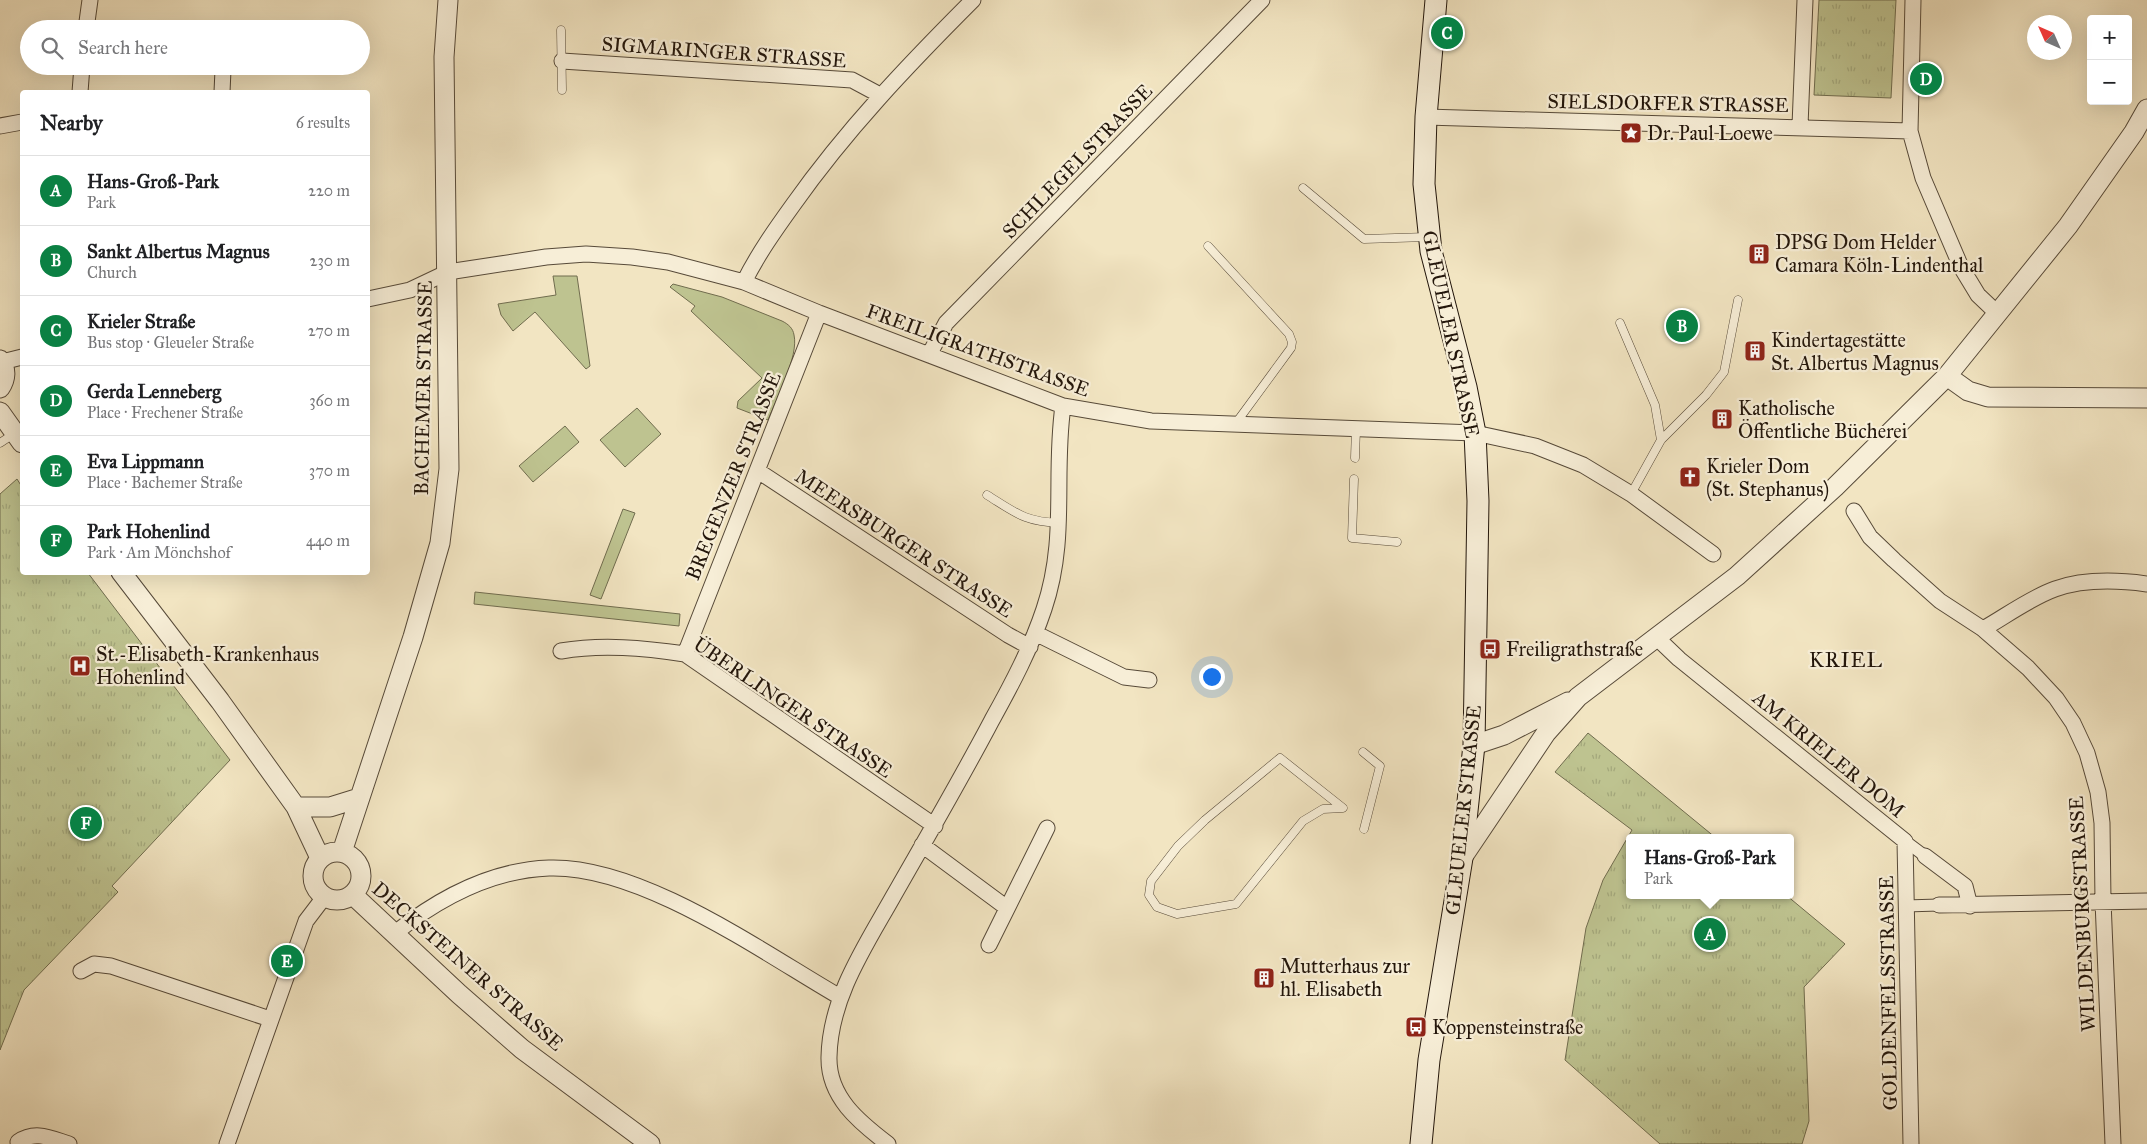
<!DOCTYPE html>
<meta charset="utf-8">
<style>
body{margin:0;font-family:"IM FELL Great Primer",serif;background:#f6f6f6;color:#202124}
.controls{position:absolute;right:15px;top:15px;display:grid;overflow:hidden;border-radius:5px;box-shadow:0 5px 20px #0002}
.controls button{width:45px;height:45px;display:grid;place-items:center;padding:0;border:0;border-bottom:1px solid #e0e0e0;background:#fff;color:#202124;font:25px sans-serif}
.compass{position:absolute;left:2027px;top:15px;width:45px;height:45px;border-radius:50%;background:#fff;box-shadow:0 5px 20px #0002;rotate:315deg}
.you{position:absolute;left:1211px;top:676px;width:18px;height:18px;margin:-12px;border:4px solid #fff;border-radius:50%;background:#1a73e8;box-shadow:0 0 0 8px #1a73e833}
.badge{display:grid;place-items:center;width:32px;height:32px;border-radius:50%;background:#0b8043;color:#fff;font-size:16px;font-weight:700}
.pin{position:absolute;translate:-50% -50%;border:2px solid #fff;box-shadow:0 1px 5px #0006}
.popup{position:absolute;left:1626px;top:834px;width:168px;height:65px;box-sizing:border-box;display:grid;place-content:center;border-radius:5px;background:#fff;filter:drop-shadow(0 1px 4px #0005);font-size:16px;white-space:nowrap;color:#757577}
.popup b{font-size:19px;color:#202124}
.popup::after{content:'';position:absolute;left:50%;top:100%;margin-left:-10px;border:10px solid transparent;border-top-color:#fff}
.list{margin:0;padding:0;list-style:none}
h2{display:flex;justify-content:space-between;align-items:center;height:65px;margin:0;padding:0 20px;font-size:21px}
h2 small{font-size:16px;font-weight:400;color:#757577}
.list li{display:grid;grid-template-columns:32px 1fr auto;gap:15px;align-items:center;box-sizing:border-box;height:70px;padding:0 20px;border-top:1px solid #e0e0e0}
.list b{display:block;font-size:19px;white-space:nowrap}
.list p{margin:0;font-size:16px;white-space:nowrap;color:#757577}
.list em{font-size:16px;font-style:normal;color:#757577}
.icon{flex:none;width:28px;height:28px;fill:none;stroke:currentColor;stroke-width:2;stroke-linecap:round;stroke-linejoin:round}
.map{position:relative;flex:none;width:2147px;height:1144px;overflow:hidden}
.search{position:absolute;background:#fff;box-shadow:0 5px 20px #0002;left:20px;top:20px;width:350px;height:55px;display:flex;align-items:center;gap:12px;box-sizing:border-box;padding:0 18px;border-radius:28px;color:#757577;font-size:19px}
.panel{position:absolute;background:#fff;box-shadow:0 5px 20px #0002;left:20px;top:90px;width:350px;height:485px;border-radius:5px}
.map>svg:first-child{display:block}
</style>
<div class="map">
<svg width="2147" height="1144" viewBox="0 0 2147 1144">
<defs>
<pattern id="park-tufts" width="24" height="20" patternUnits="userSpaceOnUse" patternTransform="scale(1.25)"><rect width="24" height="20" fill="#bec390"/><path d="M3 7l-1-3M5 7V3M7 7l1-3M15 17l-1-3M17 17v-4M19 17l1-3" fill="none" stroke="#a3a77b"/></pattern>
</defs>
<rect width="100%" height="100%" fill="#f2e5c2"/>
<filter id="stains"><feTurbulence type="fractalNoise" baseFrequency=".004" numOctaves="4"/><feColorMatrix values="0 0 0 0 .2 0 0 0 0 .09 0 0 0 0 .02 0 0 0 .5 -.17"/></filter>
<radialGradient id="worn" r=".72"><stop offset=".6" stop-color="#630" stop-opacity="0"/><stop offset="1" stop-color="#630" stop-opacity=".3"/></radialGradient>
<!-- grass -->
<path fill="#bec390" stroke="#706c4e" d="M553 276H577L590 366 586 369 535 312 513 331 501 315 498 304 556 295Z
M673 284 722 297 782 321C788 324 793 328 794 335 799 356 776 400 768 420L737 408 738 401 762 378 691 311 695 306 670 287Z
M637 408 661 434 625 467 600 440Z
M565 426 579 442 533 482 519 466Z
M623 509 635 513 601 599 590 595Z
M475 592 680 614 679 626 474 604Z"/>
<!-- park -->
<path fill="url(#park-tufts)" stroke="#706c4e" d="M1819 0H1896L1891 98 1814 95Z
M17 479 22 487V572L88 573 230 760 112 886 118 892 24 990 0 1050V494Z
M1588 733 1716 838H1630V895H1786L1845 944 1804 987 1809 1121 1802 1144H1660L1565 1060 1586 928 1603 880 1632 830 1555 772Z"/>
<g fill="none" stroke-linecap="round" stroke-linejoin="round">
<!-- service casing -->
<g stroke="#574a39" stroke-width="9">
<path id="service" d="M561 30 562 90
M1303 188 1364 239 1427 237
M1208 246 1289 334 1292 342 1291 348 1236 423
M1620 323 1655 405 1661 440
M0 443 15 433
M1355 458 1356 428
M1354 479 1352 538 1397 542
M1631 494 1661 440 1706 395 1724 372 1738 300
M987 495C1016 513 1025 522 1060 523
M1363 752 1380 766 1364 829
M1280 758 1343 808 1323 809 1303 821 1236 904 1177 914 1157 907 1149 895 1151 881 1178 846 1205 820Z"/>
</g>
<!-- pedestrian casing -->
<g stroke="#574a39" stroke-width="13">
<path id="pedestrian" d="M1905 841 1925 856
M1905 906 1939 905"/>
</g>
<!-- minor casing -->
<g stroke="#574a39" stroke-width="17">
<path id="minor" d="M1913 0 1910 131 1923 178 1961 267 1978 295 1998 314
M86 29 90 0
M562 61 852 80 880 95
M220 66 223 70 222 92
M80 92 82 66
M1426 117 1910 131
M0 126 22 122
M1800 126 1805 0
M744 282C758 254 775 230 793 205 846 130 908 65 973 0
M368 299 410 290 448 272 546 257 586 254 632 257 668 262 744 282 819 313 1063 406 1151 421 1475 433 1535 446 1583 465 1631 494 1713 554
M929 355 946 323 1262 0
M2 362 22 357
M758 471 1008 635 1030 647
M1854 511 1870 537 1894 560 1940 601 1983 629 2028 668 2056 698 2073 723 2087 753 2098 792 2102 823 2103 901 2113 1144
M1983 629C2006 616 2030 598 2055 589 2083 579 2118 580 2147 584
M1035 633 1124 677 1149 680
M1656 637 1679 659 1905 841 1911 1144
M561 651C602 644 644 648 685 654L935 826
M685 654 819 313
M922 845 1007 908
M1925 856 1965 886 1970 906
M1939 905 2147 901
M395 933C438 899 492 870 549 868 641 865 762 952 840 997
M989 945 1047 828
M81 971 94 964 111 966 270 1019
M18 1142C35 1130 50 1138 69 1144
M227 1144 306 921 325 896
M888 1144C859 1122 828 1097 829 1057 830 997 866 945 894 895 927 837 961 779 992 720 1012 684 1031 648 1044 609 1068 538 1053 476 1063 406"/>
</g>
<!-- tertiary casing -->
<g stroke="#574a39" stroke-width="21">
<path id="tertiary" d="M0 360C7 369 6 379 0 388
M1947 376 1968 391 1988 397 2147 398
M0 412 22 443
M121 572 220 701 296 807 320 858
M1474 745 1504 735 1568 702
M296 807H330L359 798
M313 876a24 24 0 1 1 48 0a24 24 0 1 1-48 0Z
M342 852 413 637 440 543 449 469 444 57 448 0
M1462 858 1546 733 1578 697 1737 576 1835 487 1947 376 2068 226 2134 132 2147 109
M353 895 459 994 522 1049 650 1144"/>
</g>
<!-- secondary casing -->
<g stroke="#23160b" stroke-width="23">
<path id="secondary" d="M1421 1144 1429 1060 1462 858 1474 745 1478 501 1475 433 1466 387 1431 251 1424 184 1426 117 1436 0"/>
</g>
<!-- service -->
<use href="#service" stroke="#f7eed7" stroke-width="8"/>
<!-- pedestrian -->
<use href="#pedestrian" stroke="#f7eed7" stroke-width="11"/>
<!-- minor -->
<use href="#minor" stroke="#f7eed7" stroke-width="15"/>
<!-- tertiary -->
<use href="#tertiary" stroke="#f7eed7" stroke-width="19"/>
<!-- secondary -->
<use href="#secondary" stroke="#f7eed7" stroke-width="21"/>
</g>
<!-- icons -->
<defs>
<g id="sight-square" transform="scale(1.125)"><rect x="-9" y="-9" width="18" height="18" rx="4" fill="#8f2418" stroke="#f7eed7"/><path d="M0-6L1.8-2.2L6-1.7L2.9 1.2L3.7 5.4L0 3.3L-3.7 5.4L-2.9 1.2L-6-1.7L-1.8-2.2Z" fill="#fff"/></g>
<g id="building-square" transform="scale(1.125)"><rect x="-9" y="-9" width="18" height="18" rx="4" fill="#8f2418" stroke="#f7eed7"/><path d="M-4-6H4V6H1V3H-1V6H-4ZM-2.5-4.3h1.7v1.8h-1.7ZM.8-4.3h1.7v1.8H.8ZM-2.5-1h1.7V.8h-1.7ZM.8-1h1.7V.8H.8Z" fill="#fff"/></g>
<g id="church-square" transform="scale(1.125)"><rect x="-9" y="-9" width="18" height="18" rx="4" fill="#8f2418" stroke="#f7eed7"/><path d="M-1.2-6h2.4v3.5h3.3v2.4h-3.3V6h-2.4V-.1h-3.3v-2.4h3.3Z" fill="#fff"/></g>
<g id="bus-square" transform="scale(1.125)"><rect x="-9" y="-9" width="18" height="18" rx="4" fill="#8f2418" stroke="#f7eed7"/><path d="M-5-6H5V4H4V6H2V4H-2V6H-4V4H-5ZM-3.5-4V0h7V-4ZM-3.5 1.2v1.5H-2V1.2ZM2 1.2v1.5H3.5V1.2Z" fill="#fff"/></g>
<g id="hospital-square" transform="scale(1.125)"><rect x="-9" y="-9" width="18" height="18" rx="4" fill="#8f2418" stroke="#f7eed7"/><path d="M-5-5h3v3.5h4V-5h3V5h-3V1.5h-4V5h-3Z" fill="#fff"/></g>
</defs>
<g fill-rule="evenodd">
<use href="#sight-square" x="1631" y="133"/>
<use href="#building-square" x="1759" y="254"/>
<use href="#building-square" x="1755" y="351"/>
<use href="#building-square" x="1722" y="419"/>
<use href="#church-square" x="1690" y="477"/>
<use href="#bus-square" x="1490" y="649"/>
<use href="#hospital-square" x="80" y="666"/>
<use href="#building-square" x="1264" y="978"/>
<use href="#bus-square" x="1416" y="1027"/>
</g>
<g text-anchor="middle" stroke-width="4.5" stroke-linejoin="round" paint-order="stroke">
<!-- street labels -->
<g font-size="20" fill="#23160b" stroke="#f7eed7">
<text transform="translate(724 52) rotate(4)" y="7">SIGMARINGER STRASSE</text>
<text transform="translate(1668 103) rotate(1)" y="7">SIELSDORFER STRASSE</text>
<text transform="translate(1077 161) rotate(-46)" y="7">SCHLEGELSTRASSE</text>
<text transform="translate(1451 334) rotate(78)" y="7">GLEUELER STRASSE</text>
<text transform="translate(978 350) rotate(20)" y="7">FREILIGRATHSTRASSE</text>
<text transform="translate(423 388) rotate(-89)" y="7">BACHEMER STRASSE</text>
<text transform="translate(733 476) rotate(-68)" y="7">BREGENZER STRASSE</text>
<text transform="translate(904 543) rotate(33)" y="7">MEERSBURGER STRASSE</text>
<text transform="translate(793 707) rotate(34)" y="7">ÜBERLINGER STRASSE</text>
<text transform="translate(1829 754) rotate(39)" y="7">AM KRIELER DOM</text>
<text transform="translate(1463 810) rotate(-84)" y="7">GLEUELER STRASSE</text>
<text transform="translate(2082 914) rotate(-93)" y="7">WILDENBURGSTRASSE</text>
<text transform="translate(468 966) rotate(41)" y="7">DECKSTEINER STRASSE</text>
<text transform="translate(1888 993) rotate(-91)" y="7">GOLDENFELSSTRASSE</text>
</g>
<!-- poi labels -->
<g font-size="20" fill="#23160b" stroke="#f7eed7" text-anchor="start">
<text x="1647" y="140">Dr. Paul Loewe</text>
<text x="1775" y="249">DPSG Dom Helder<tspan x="1775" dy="23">Camara Köln-Lindenthal</tspan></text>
<text x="1771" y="347">Kindertagestätte<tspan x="1771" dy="23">St. Albertus Magnus</tspan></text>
<text x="1738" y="415">Katholische<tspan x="1738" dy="23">Öffentliche Bücherei</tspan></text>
<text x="1706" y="473">Krieler Dom<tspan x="1706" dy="23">(St. Stephanus)</tspan></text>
<text x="1506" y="656">Freiligrathstraße</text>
<text x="96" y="661">St.-Elisabeth-Krankenhaus<tspan x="96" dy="23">Hohenlind</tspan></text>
<text x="1280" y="973">Mutterhaus zur<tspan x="1280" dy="23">hl. Elisabeth</tspan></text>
<text x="1432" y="1034">Koppensteinstraße</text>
</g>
<!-- neighbourhood labels -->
<g font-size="21" letter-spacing="1" fill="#23160b" stroke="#f7eed7">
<text x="1846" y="667">KRIEL</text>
</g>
</g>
<rect width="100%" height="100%" filter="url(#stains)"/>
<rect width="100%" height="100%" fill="url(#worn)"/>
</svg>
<div class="controls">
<button>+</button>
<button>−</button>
</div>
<svg class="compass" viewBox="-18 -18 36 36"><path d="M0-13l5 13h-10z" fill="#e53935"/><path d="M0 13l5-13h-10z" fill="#757577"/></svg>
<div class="you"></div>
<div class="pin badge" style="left:1710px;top:934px">A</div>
<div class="popup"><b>Hans-Groß-Park</b>Park</div>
<div class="pin badge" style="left:1682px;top:326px">B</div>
<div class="pin badge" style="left:1447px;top:33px">C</div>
<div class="pin badge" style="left:1926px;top:79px">D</div>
<div class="pin badge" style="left:287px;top:961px">E</div>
<div class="pin badge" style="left:86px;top:823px">F</div>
<div class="search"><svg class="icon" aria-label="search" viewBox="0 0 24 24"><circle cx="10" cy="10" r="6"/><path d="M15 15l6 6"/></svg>Search here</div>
<section class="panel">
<h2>Nearby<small>6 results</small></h2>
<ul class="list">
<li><span class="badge">A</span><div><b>Hans-Groß-Park</b><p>Park</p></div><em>220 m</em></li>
<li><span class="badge">B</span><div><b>Sankt Albertus Magnus</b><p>Church</p></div><em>230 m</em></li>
<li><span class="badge">C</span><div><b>Krieler Straße</b><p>Bus stop · Gleueler Straße</p></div><em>270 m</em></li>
<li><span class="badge">D</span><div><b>Gerda Lenneberg</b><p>Place · Frechener Straße</p></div><em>360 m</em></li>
<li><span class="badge">E</span><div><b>Eva Lippmann</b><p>Place · Bachemer Straße</p></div><em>370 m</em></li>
<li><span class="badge">F</span><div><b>Park Hohenlind</b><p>Park · Am Mönchshof</p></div><em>440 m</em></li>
</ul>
</section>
</div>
